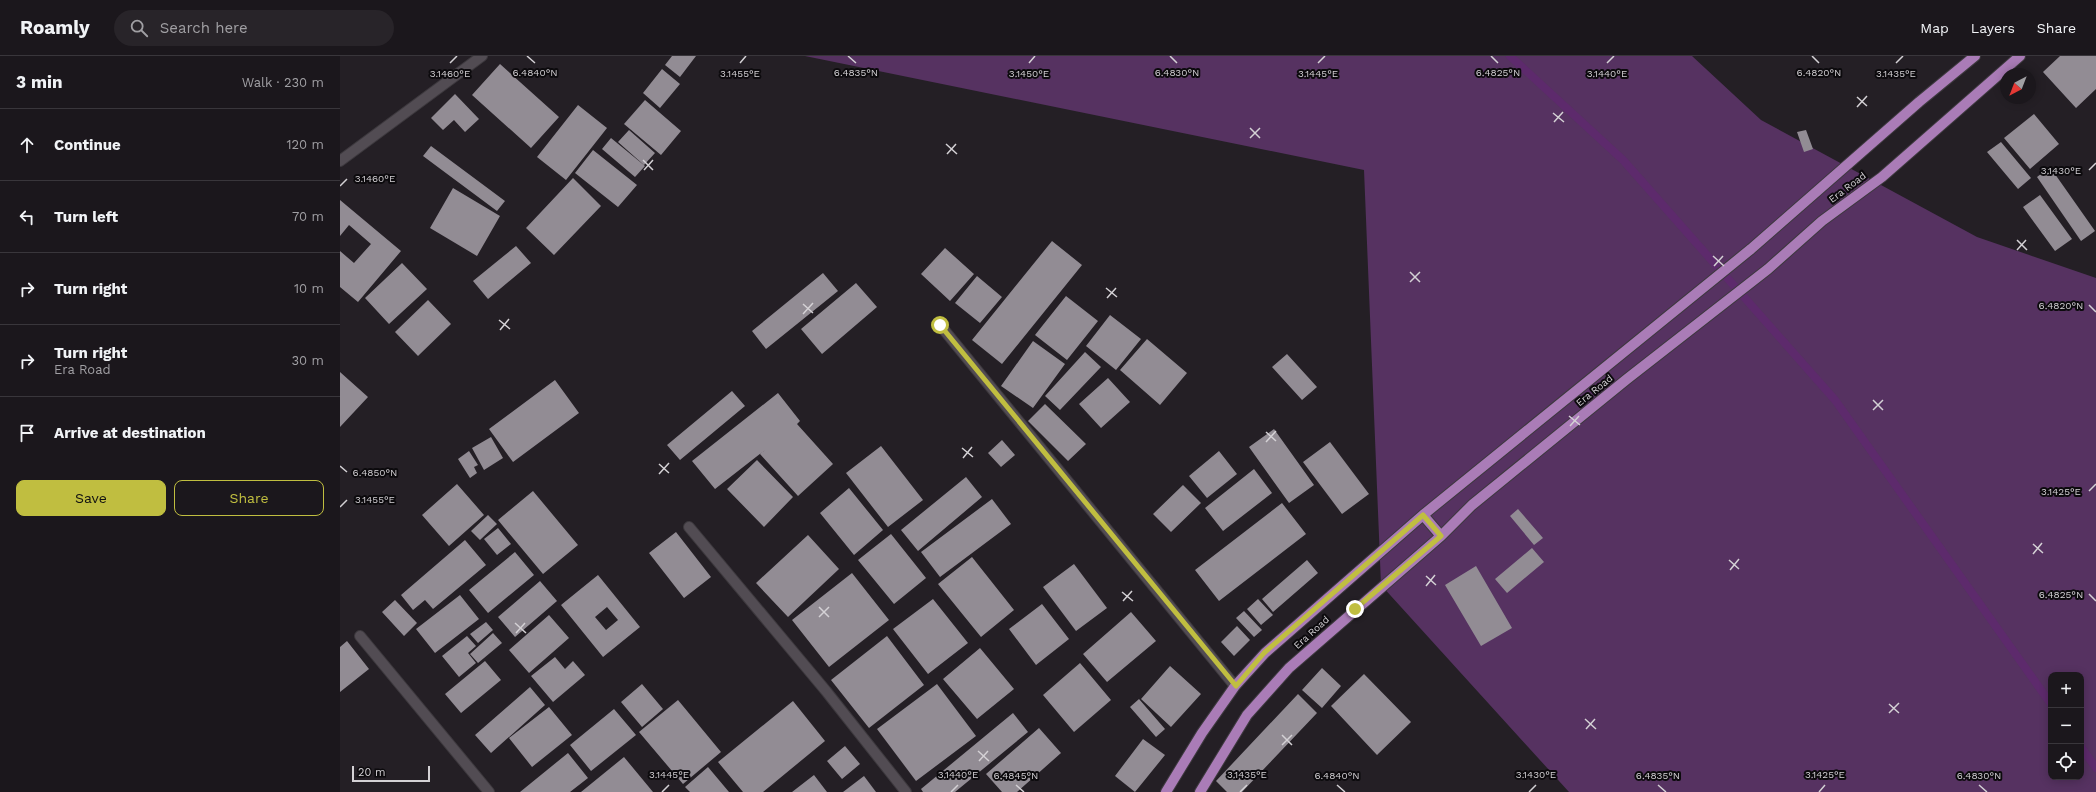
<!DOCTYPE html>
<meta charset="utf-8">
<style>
body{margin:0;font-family:"Work Sans",sans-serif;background:#282429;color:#f1f3f6}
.controls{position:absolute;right:12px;bottom:12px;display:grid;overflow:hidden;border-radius:8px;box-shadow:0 2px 10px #0003}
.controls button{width:36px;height:36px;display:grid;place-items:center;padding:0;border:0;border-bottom:1px solid #39363b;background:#1b171c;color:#f1f3f6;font:20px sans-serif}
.compass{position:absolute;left:1660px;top:12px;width:36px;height:36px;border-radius:50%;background:#1b171c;box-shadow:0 2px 10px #0003;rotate:222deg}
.scale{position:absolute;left:12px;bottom:10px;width:78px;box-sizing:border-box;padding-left:4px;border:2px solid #d4d1d5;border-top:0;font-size:11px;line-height:14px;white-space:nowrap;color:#d4d1d5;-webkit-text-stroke:3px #0c0a0d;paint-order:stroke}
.stop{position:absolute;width:12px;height:12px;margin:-9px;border:3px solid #c0be40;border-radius:50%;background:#fff}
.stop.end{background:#c0be40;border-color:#fff;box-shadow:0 1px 4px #0008}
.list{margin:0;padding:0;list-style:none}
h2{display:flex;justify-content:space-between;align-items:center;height:52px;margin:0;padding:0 16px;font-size:17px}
h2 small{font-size:13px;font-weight:400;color:#a09fa3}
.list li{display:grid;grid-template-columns:26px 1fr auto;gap:12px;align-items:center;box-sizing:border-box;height:72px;padding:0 16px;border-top:1px solid #39363b}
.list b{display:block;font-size:15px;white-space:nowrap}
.list p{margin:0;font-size:13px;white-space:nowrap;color:#a09fa3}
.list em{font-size:13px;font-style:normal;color:#a09fa3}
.actions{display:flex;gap:8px;padding:12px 16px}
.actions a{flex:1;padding:9px 0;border:1px solid #c0be40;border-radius:8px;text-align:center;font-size:14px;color:#c0be40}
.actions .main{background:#c0be40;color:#111}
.icon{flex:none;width:22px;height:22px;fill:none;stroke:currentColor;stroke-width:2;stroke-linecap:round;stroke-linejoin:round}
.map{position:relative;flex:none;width:1756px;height:736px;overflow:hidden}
header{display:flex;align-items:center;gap:24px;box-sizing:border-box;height:56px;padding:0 20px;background:#1b171c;border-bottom:1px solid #39363b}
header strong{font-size:19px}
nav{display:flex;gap:22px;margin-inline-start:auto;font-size:14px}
.search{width:280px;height:36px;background:#282429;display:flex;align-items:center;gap:10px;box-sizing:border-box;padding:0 14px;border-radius:22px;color:#a09fa3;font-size:15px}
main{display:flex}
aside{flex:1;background:#1b171c}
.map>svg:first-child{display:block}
</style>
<header>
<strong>Roamly</strong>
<div class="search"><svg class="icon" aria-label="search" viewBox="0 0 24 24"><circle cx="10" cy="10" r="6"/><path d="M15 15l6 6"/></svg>Search here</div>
<nav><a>Map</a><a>Layers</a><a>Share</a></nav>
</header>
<main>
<aside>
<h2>3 min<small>Walk · 230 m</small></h2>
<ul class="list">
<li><svg class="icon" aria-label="ahead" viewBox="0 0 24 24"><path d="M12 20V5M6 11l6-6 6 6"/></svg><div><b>Continue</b></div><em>120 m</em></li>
<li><svg class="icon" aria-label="left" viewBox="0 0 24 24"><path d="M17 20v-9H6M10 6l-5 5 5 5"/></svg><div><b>Turn left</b></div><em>70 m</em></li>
<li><svg class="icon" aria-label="right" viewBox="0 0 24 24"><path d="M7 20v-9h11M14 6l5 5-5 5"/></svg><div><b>Turn right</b></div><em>10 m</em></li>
<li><svg class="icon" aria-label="right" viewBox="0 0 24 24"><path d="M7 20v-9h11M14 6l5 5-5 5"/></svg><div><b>Turn right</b><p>Era Road</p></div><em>30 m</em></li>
<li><svg class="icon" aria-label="arrive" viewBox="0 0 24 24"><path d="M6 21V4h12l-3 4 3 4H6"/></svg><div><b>Arrive at destination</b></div></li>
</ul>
<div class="actions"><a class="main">Save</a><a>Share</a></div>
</aside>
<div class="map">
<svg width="1756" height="736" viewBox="0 0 1756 736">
<rect width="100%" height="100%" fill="#241f25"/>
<!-- green -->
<path fill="#563261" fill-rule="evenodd" d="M465 0H1352L1421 64 1637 181 1756 222V736H1229L1041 529 1024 114ZM1711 619H1741V721H1711Z"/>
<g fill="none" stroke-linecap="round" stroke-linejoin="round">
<!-- stream -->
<path stroke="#5d2a6c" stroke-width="8" d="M1170 0 1283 104 1495 344 1711 648
M1741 691 1756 712"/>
</g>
<!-- building -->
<path fill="#928c94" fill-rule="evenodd" d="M332 0H356L340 21 325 9Z
M1720 0H1756V33L1736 52 1703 16Z
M160 8 219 61 191 92 132 39Z
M322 13 340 28 320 52 303 37Z
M115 38 139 63 125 76 114 64 103 74 91 62Z
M305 44 341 75 321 99 284 68Z
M238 49 267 72 226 124 197 101Z
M1694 58 1719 88 1690 113 1664 82Z
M289 74 315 97 304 109 278 86Z
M1466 74 1473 93 1464 96 1457 76Z
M271 82 305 110 295 121 262 93Z
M1661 86 1691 122 1678 133 1647 96Z
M91 90 165 145 157 155 83 100Z
M253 94 297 129 278 151 235 117Z
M1710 111 1755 175 1741 185 1697 121Z
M233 122 261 150 214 199 186 172Z
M113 132 160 160 137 200 90 172Z
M1700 139 1732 183 1715 195 1683 151Z
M0 144 61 195 18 246 0 231V195L14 207 31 188 9 169 0 180Z
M712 185 742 209 662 308 632 284Z
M176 190 191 207 148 243 133 225Z
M605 192 634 218 610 245 581 218Z
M62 207 87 233 49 268 25 242Z
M483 217 498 235 426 293 412 275Z
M637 220 662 241 640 267 615 247Z
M516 227 537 251 482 298 461 273Z
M726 240 758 265 727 304 695 279Z
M88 244 111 268 78 300 55 276Z
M770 259 801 283 776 314 746 290Z
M807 283 847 317 820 349 780 314Z
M693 285 725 308 693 352 661 330Z
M745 296 761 311 720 354 705 340Z
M947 298 977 331 962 344 932 311Z
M0 316 28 341 0 371Z
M768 322 790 346 761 372 739 348Z
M215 324 239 357 173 406 149 373Z
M392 335 405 350 340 404 327 389Z
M438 337 460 365 457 368 493 408 458 440 420 398 425 394 375 433 352 405Z
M705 348 746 388 728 405 688 365Z
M934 373 974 429 949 447 909 391Z
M151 381 163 402 144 414 132 392Z
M662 384 675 399 661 411 648 397Z
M990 386 1029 438 1002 458 963 406Z
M541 390 583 444 548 471 506 417Z
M129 395 138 409 134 411 137 417 130 422 118 403Z
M879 395 897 418 867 442 849 420Z
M417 404 453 441 424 471 387 433Z
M914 413 932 437 883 475 865 452Z
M626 421 642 441 578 495 561 474Z
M117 428 144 459 109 490 82 459Z
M843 429 861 447 831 476 813 458Z
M509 432 543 474 514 499 480 457Z
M193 435 238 489 203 518 158 464Z
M652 443 671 468 600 521 581 496Z
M942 447 966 478 879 545 855 514Z
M1178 453 1203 482 1194 489 1170 460Z
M148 459 157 468 140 484 131 475Z
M158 472 171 488 157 499 144 483Z
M336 476 371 521 344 542 309 497Z
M551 478 586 522 554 548 518 504Z
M468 479 499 513 448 561 416 527Z
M125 484 146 509 93 553 85 544 73 554 61 539Z
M1192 492 1204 506 1167 537 1155 523Z
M175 496 194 519 148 557 129 534Z
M632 501 674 554 641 581 598 528Z
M967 504 978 517 933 556 922 543Z
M734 508 767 552 736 575 703 531Z
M1136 510 1172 572 1141 590 1105 529Z
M512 517 549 564 489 611 452 564Z
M258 519 300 571 263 601 221 549ZM267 551 278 564 266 574 255 561Z
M200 525 217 545 175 581 158 561Z
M120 539 139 563 95 597 76 573Z
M593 543 628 587 588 618 553 573Z
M918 543 933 559 921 569 907 553Z
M55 544 77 567 64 580 42 556Z
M702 548 729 583 696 609 669 573Z
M904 555 922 574 914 581 896 562Z
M791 556 816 585 767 626 743 598Z
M209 559 229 582 189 617 169 594Z
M146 566 153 574 138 587 130 578Z
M897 570 910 584 894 600 881 586Z
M153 577 162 587 138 607 130 598Z
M127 580 136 590 128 597 136 607 119 621 102 600Z
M547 580 584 629 529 672 491 624Z
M7 585 29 613 0 636V591Z
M640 592 674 633 637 663 603 623Z
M215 601 225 613 233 605 245 619 213 646 191 620Z
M145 605 161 624 121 657 105 638Z
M740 607 771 644 734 676 703 639Z
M830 610 861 638 831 671 801 643Z
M982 612 1001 630 982 652 962 634Z
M1024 618 1071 666 1037 699 991 650Z
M302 628 323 653 302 671 281 646Z
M597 628 636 680 576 725 537 673Z
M190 631 205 649 151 697 135 679Z
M958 638 977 657 902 736H887L876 725Z
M799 643 825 673 816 681 790 651Z
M338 644 381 696 343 728 299 676Z
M453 645 485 685 423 736H403L378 706Z
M209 651 232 679 192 711 169 682Z
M274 653 296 679 251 715 230 689Z
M673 657 688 676 615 736H583L581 733Z
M699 672 721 697 677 736H662L646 718Z
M803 683 825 699 795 736 775 720Z
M505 690 520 708 502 723 487 705Z
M228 697 248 722 230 736H180Z
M284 701 313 736H241Z
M368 711 389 736H350L345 731Z
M474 719 487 736H452Z
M524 720 536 736H503Z"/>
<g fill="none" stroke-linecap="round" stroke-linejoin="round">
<!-- minor casing -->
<g stroke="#3d393e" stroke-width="12">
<path id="minor" d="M0 105 142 0
M600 269 895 630
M349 471 486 635 566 736
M20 580 149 736"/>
</g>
<!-- major casing -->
<g stroke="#3d393e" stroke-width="12">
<path id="major" d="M1083 459 1101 480
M826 736 862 677 895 630 925 597 1083 459 1411 193 1579 46 1635 0
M860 736 907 659 949 612 1101 480 1132 449 1287 323 1428 213 1482 165 1542 121 1680 0"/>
</g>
<!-- minor -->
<use href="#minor" stroke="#524c53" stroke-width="10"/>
<!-- major -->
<use href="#major" stroke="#aa7cb7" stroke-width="10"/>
</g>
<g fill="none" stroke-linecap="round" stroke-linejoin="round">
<!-- route -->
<path stroke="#c0be40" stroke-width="5" d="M600 269 896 630 924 597 1083 459 1101 480 1015 553"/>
</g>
<!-- ticks -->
<path fill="none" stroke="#d4d1d5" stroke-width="1.5" d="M187 0 195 7M508 0 516 7M830 0 837 7M1151 0 1158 7M1472 0 1479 7M110 7 117 0M400 7 406 0M689 7 695 0M978 7 985 0M1267 7 1274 0M1556 7 1563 0M1517 41 1527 50M1517 51 1527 40M1213 57 1224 66M1214 66 1223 56M910 72 920 82M910 82 920 72M606 88 617 98M607 98 616 88M303 104 313 114M304 114 313 104M1749 114 1756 107M0 130 7 123M1677 184 1687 194M1677 194 1686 184M1373 200 1384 210M1374 210 1383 200M1070 216 1080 226M1070 226 1080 216M766 232 777 241M767 242 776 232M463 248 473 257M1749 249 1756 256M463 258 473 247M159 264 170 273M160 274 169 263M1533 344 1543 354M1533 354 1543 344M1229 360 1240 369M1230 370 1239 360M926 376 936 385M926 386 936 375M622 392 633 401M623 402 632 391M319 408 329 417M0 410 7 416M319 418 329 407M1749 435 1756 428M0 451 7 444M1693 488 1703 497M1693 498 1702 487M1389 504 1399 513M1390 514 1399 503M1086 520 1096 529M1086 530 1095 519M782 536 793 545M1749 538 1756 545M783 545 792 535M479 551 489 561M479 561 489 551M175 567 186 577M176 577 185 567M1549 648 1559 657M1549 657 1559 647M1245 663 1256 673M1246 673 1255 663M942 679 952 689M942 689 952 679M638 695 649 705M639 705 648 695M676 729 684 736M997 729 1005 736M1318 729 1326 736M1639 729 1647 736M322 736 329 729M611 736 618 729M900 736 907 729M1189 736 1196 729M1479 736 1485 729"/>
<g text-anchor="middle" stroke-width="4" stroke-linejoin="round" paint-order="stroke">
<!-- street labels -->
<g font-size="10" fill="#d4d1d5" stroke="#0c0a0d">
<text transform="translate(1507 131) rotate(-37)" y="4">Era Road</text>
<text transform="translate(1254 334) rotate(-39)" y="4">Era Road</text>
<text transform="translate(971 576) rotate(-42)" y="4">Era Road</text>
</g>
</g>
<g font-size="10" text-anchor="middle" fill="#d4d1d5" stroke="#0c0a0d" stroke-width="4" stroke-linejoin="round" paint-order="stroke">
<text x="1479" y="20">6.4820°N</text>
<text x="195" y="20">6.4840°N</text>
<text x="516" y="20">6.4835°N</text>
<text x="837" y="20">6.4830°N</text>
<text x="1158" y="20">6.4825°N</text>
<text x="110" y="21">3.1460°E</text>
<text x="400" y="21">3.1455°E</text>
<text x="689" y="21">3.1450°E</text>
<text x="978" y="21">3.1445°E</text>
<text x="1267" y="21">3.1440°E</text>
<text x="1556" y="21">3.1435°E</text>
<text x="1721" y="118">3.1430°E</text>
<text x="35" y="126">3.1460°E</text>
<text x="1721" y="253">6.4820°N</text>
<text x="35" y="420">6.4850°N</text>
<text x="1721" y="439">3.1425°E</text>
<text x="35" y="447">3.1455°E</text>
<text x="1721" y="542">6.4825°N</text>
<text x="329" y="722">3.1445°E</text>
<text x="618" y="722">3.1440°E</text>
<text x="907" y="722">3.1435°E</text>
<text x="1196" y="722">3.1430°E</text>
<text x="1485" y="722">3.1425°E</text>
<text x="676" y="723">6.4845°N</text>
<text x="997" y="723">6.4840°N</text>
<text x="1318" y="723">6.4835°N</text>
<text x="1639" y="723">6.4830°N</text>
</g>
</svg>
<div class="controls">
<button>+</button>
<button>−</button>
<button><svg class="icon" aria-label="locate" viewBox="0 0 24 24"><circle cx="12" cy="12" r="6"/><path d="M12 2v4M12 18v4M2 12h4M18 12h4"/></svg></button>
</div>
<svg class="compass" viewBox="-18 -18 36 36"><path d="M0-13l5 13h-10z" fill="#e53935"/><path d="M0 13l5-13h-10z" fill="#a09fa3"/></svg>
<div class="scale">20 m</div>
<div class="stop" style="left:600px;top:269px"></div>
<div class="stop end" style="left:1015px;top:553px"></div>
</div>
</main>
